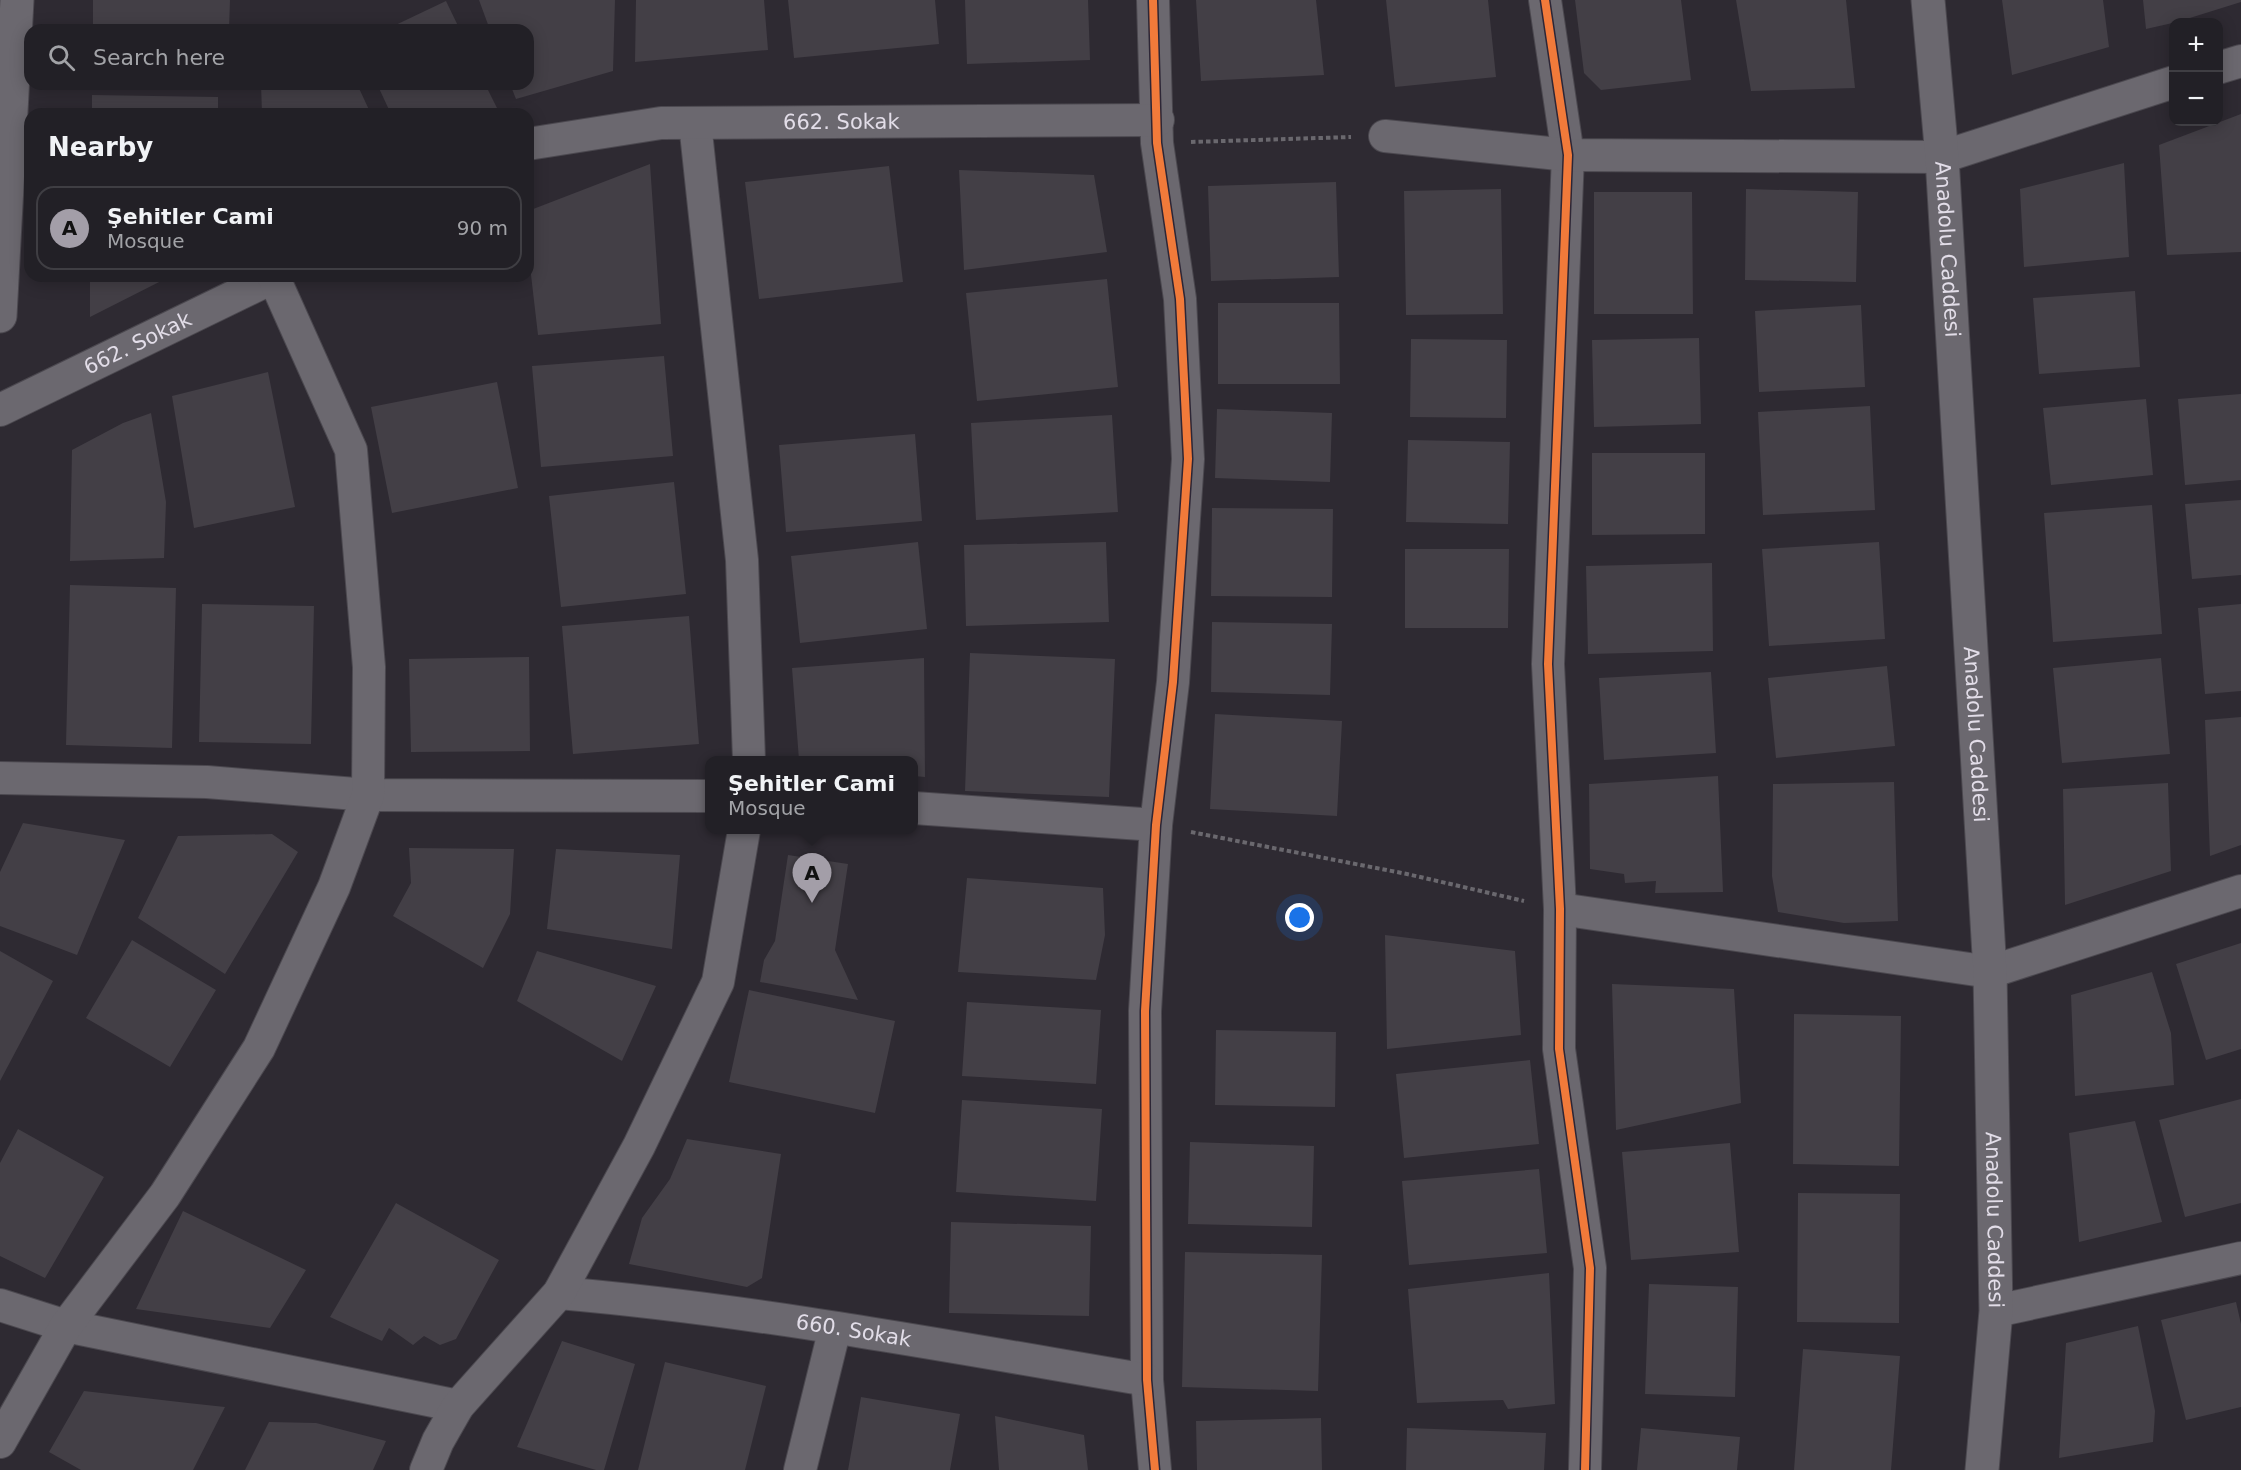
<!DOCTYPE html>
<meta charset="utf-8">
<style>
body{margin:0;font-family:"DejaVu Sans",sans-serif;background:#2a282e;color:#f1f3f6}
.controls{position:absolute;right:18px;top:18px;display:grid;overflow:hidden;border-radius:12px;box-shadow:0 3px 15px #0003}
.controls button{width:54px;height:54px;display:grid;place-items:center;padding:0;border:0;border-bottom:2px solid #3f3e43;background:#222026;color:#f1f3f6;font:30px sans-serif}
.you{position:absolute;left:1300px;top:918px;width:21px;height:21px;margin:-15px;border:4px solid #fff;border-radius:50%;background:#1a73e8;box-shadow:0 0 0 9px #1a73e833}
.badge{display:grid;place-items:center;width:39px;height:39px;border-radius:50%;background:#a39ea8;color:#111;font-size:20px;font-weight:700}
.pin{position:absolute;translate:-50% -50px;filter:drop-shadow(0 2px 3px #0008)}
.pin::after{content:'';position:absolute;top:32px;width:21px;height:18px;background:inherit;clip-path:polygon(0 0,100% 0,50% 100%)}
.popup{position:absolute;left:705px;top:756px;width:213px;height:78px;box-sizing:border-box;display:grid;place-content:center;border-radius:12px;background:#222026;filter:drop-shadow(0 2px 4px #0005);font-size:20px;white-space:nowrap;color:#a2a3a7}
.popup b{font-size:22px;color:#f1f3f6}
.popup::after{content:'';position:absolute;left:50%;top:100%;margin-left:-12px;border:12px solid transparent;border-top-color:#222026}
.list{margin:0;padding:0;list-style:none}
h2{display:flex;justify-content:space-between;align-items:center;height:78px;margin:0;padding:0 24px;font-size:26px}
h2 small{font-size:20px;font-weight:400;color:#a2a3a7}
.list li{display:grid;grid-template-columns:39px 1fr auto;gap:18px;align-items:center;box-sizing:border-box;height:84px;margin:0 12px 12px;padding:0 12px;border:2px solid #3f3e43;border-radius:18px}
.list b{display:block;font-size:22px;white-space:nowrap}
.list p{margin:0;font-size:20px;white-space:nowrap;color:#a2a3a7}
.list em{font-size:20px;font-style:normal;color:#a2a3a7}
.icon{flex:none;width:33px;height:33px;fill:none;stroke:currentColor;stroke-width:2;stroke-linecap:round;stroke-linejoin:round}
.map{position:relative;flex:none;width:2241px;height:1470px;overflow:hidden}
.search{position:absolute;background:#222026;box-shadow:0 3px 15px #0003;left:24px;top:24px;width:510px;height:66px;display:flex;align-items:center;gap:15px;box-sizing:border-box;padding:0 21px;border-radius:18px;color:#a2a3a7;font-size:22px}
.panel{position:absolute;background:#222026;box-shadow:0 3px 15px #0003;left:24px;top:108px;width:510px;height:174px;border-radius:18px}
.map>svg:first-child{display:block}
</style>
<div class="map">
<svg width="2241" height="1470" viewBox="0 0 2241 1470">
<rect width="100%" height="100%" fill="#2e2a32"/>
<!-- building -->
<path fill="#433f46" d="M93 0H230L229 30H93Z
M479 0H615L613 71 516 99 510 84H528V30H490Z
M636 0H764L768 50 635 62Z
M788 0H935L939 44 794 58Z
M965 0H1088L1090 60 967 64Z
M1196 0H1316L1324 75 1201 81Z
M1386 0H1488L1496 77 1395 87Z
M1575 0H1681L1691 80 1601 90 1584 73Z
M1736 0H1846L1855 88 1751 91Z
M2002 0H2103L2109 47 2012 75Z
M2143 0H2241V2L2177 22 2146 29Z
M446 1 460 30H385Z
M261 84H357L371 114H262Z
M377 84H485L499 112 391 114Z
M92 95 218 97V114H92Z
M2241 114V252L2167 255 2159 145Z
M2124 163 2129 257 2024 267 2020 189Z
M650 164 661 324 538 335 528 249V211Z
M889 166 903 282 759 299 745 182Z
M959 170 1094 175 1107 252 964 270Z
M1336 182 1339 277 1211 281 1208 186Z
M1501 189 1503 314 1406 315 1404 191Z
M1746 189 1858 192 1856 282 1745 280Z
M1594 192H1692L1693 314H1594Z
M90 276H171L90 317Z
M1107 279 1118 387 977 401 966 293Z
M2135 291 2140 367 2039 374 2033 298Z
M1218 303H1339L1340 384H1218Z
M1861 305 1865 387 1759 392 1755 311Z
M1699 338 1701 424 1594 427 1592 340Z
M1411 339 1507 340 1506 418 1410 417Z
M664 356 673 456 541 467 532 366Z
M268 372 295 507 194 528 172 396Z
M497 382 518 488 392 513 371 407Z
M2241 394V480L2185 485 2178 399Z
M2146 399 2153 475 2051 485 2043 408Z
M1870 406 1875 510 1763 515 1758 412Z
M1217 409 1332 413 1330 482 1215 478Z
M151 413 166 502 164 558 70 561 72 450 123 423Z
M1112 415 1118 512 976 520 971 423Z
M915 434 922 521 786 532 779 445Z
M1408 440 1510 442 1508 524 1406 522Z
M1592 453H1705V534L1592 535Z
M674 482 686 594 561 607 549 496Z
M2241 500V575L2192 579 2185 504Z
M2152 505 2162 634 2053 642 2044 513Z
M1212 508 1333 509 1332 597 1211 596Z
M918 542 927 629 800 643 791 556Z
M1106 542 1109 622 966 626 964 545Z
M1879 542 1885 639 1769 646 1762 549Z
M1405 549H1509L1508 628H1405Z
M1712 563 1713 651 1588 654 1586 566Z
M70 585 176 588 172 748 66 745Z
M202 604 314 606 311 744 199 742Z
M2241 604V691L2205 694 2198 608Z
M689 616 699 744 573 754 562 626Z
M1212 622 1332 624 1330 695 1211 692Z
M970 653 1115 659 1109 797 965 791Z
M529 657 530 751 411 752 409 659Z
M924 658 925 777 914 776V760H799L792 668Z
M2161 658 2170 754 2062 763 2053 668Z
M1887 666 1895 746 1776 758 1768 678Z
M1711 672 1716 753 1604 760 1599 678Z
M1215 714 1342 721 1337 816 1210 809Z
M2241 717V845L2210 856 2205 720Z
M1718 776 1723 892 1655 893 1656 881 1625 883 1624 874 1590 869 1589 784Z
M1894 782 1898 921 1844 923 1778 912 1772 876 1773 784Z
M2168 783 2171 871 2065 905 2063 789Z
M23 823 125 840 77 955 0 926V872Z
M272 834 298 852 225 974 138 918 178 836Z
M409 848 514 849 510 914 483 968 393 916 411 883Z
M556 849 680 855 672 949 547 929Z
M788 855 848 864 835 950 858 1000 760 982 764 960 775 941Z
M967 878 1103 888 1105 935 1096 980 958 972Z
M1385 935 1515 951 1521 1035 1387 1049Z
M132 940 216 990 170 1067 86 1018Z
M2241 943V1049L2206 1060 2176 964Z
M0 951 53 981 0 1081Z
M537 951 656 986 622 1061 517 1001Z
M2152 972 2171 1033 2174 1085 2075 1096 2071 995Z
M1612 984 1734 989 1741 1103 1616 1130Z
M749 990 895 1021 875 1113 729 1082Z
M967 1002 1101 1010 1096 1084 962 1076Z
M1794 1014 1901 1016 1899 1166 1793 1164Z
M1216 1030 1336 1032 1335 1107 1215 1105Z
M1530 1060 1539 1144 1404 1158 1396 1074Z
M2241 1099V1203L2185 1217 2159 1120Z
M962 1100 1102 1109 1096 1201 956 1192Z
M2135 1121 2162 1222 2079 1242 2069 1133Z
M18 1129 104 1177 45 1278 0 1256V1163Z
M687 1139 781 1154 762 1278 747 1287 629 1264 642 1218 670 1179Z
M1190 1142 1314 1146 1312 1227 1188 1224Z
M1730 1143 1739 1252 1631 1260 1622 1152Z
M1539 1169 1547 1253 1409 1265 1402 1181Z
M1798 1193 1900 1194 1899 1323 1797 1322Z
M396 1203 499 1260 456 1339 440 1345 424 1336 413 1345 389 1328 382 1341 330 1317Z
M183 1211 306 1270 270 1328 136 1309Z
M951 1222 1091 1226 1089 1316 949 1313Z
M1185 1252 1322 1255 1318 1391 1182 1387Z
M1549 1273 1555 1404 1508 1409 1503 1400 1417 1403 1408 1289Z
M1649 1284 1738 1287 1735 1397 1645 1394Z
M2236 1302 2241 1324V1407L2186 1420 2161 1320Z
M2138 1326 2155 1411 2153 1442 2059 1458 2066 1343Z
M562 1341 635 1364 604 1470H596L517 1447Z
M1803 1349 1900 1356 1891 1470H1794Z
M665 1362 766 1386 745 1470H638Z
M84 1391 188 1403 225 1407 193 1470H81L49 1452Z
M861 1397 960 1414 950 1470H848Z
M995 1416 1084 1435 1088 1470H999Z
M1321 1418 1322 1470H1197L1196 1421Z
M269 1422 316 1423 386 1441 373 1470H245Z
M1407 1428 1546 1433 1544 1470H1406Z
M1641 1428 1740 1437 1737 1470H1637Z"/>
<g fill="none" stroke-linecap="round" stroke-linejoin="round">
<!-- street casing -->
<g stroke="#4b484f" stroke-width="34">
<g id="street">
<path d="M1153 0 1157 143 1180 299 1188 459 1173 682 1156 825 1145 1011 1147 1380 1155 1470"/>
<path d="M1545 0 1568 155 1548 664 1560 909 1559 1049 1590 1268 1585 1470"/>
<path d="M2218 68 2241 61"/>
<path d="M695 123 742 560 749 760"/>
<path d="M1385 136 1568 155 1942 157 2174 82"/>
<path id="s1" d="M528 144 661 123 1158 120"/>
<path id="s2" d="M0 410 276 276"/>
<path d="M0 778 207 782 368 795 710 796"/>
<path d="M914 808 1156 825"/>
<path d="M1560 909 1990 972 2241 891"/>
<path id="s3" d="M559 1293C756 1310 952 1347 1147 1380"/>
<path d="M0 1305 66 1326 458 1406"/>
<path d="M1996 1311 2241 1258"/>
<path d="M0 1442 66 1326 165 1195 259 1048 334 887 368 795 369 667 351 450 274 278"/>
<path d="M426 1470 438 1441 458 1406 559 1293 639 1146 718 982 744 830"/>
<path d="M800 1470 835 1328"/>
</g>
</g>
<!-- secondary casing -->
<g stroke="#4b484f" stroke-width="35">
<g id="secondary">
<path id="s4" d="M1928 0 1942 157 1990 972 1996 1311 1982 1470"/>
<path d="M0 316 17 0"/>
</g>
</g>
<!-- path -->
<path stroke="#6a686e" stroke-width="4" stroke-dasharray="4.5 3" stroke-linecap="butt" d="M1191 142 1351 137
M1191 832 1407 874 1524 901"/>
<!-- street -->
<use href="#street" stroke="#6b686f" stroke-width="32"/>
<!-- secondary -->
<use href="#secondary" stroke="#6b686f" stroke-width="33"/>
<!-- cycleway casing -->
<g stroke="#2d2636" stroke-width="11">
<path id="cycleway" d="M1153 0 1157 143 1180 299 1188 459 1173 682 1156 825 1145 1011 1147 1380 1155 1470
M1545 0 1568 155 1548 664 1560 909 1559 1049 1590 1268 1585 1470"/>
</g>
<!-- cycleway -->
<use href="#cycleway" stroke="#f17a3a" stroke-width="8"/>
</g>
<g text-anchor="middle" stroke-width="6" stroke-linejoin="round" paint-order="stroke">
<!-- street labels -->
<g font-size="21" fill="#e2dde8" stroke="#2d2636">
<text dy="7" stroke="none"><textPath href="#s1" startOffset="315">662. Sokak</textPath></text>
<text dy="7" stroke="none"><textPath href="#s4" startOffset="250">Anadolu Caddesi</textPath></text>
<text dy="7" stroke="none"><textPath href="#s2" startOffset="153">662. Sokak</textPath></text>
<text dy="7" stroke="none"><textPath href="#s4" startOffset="736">Anadolu Caddesi</textPath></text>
<text dy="7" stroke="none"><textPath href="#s4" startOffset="1222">Anadolu Caddesi</textPath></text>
<text dy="7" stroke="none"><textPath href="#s3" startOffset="297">660. Sokak</textPath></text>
</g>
</g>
</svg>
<div class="controls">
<button>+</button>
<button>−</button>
</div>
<div class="you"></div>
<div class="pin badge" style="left:812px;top:903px">A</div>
<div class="popup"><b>Şehitler Cami</b>Mosque</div>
<div class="search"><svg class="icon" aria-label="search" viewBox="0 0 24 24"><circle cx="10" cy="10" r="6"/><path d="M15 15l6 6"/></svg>Search here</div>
<section class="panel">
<h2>Nearby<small></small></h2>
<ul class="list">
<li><span class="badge">A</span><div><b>Şehitler Cami</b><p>Mosque</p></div><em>90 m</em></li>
</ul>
</section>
</div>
